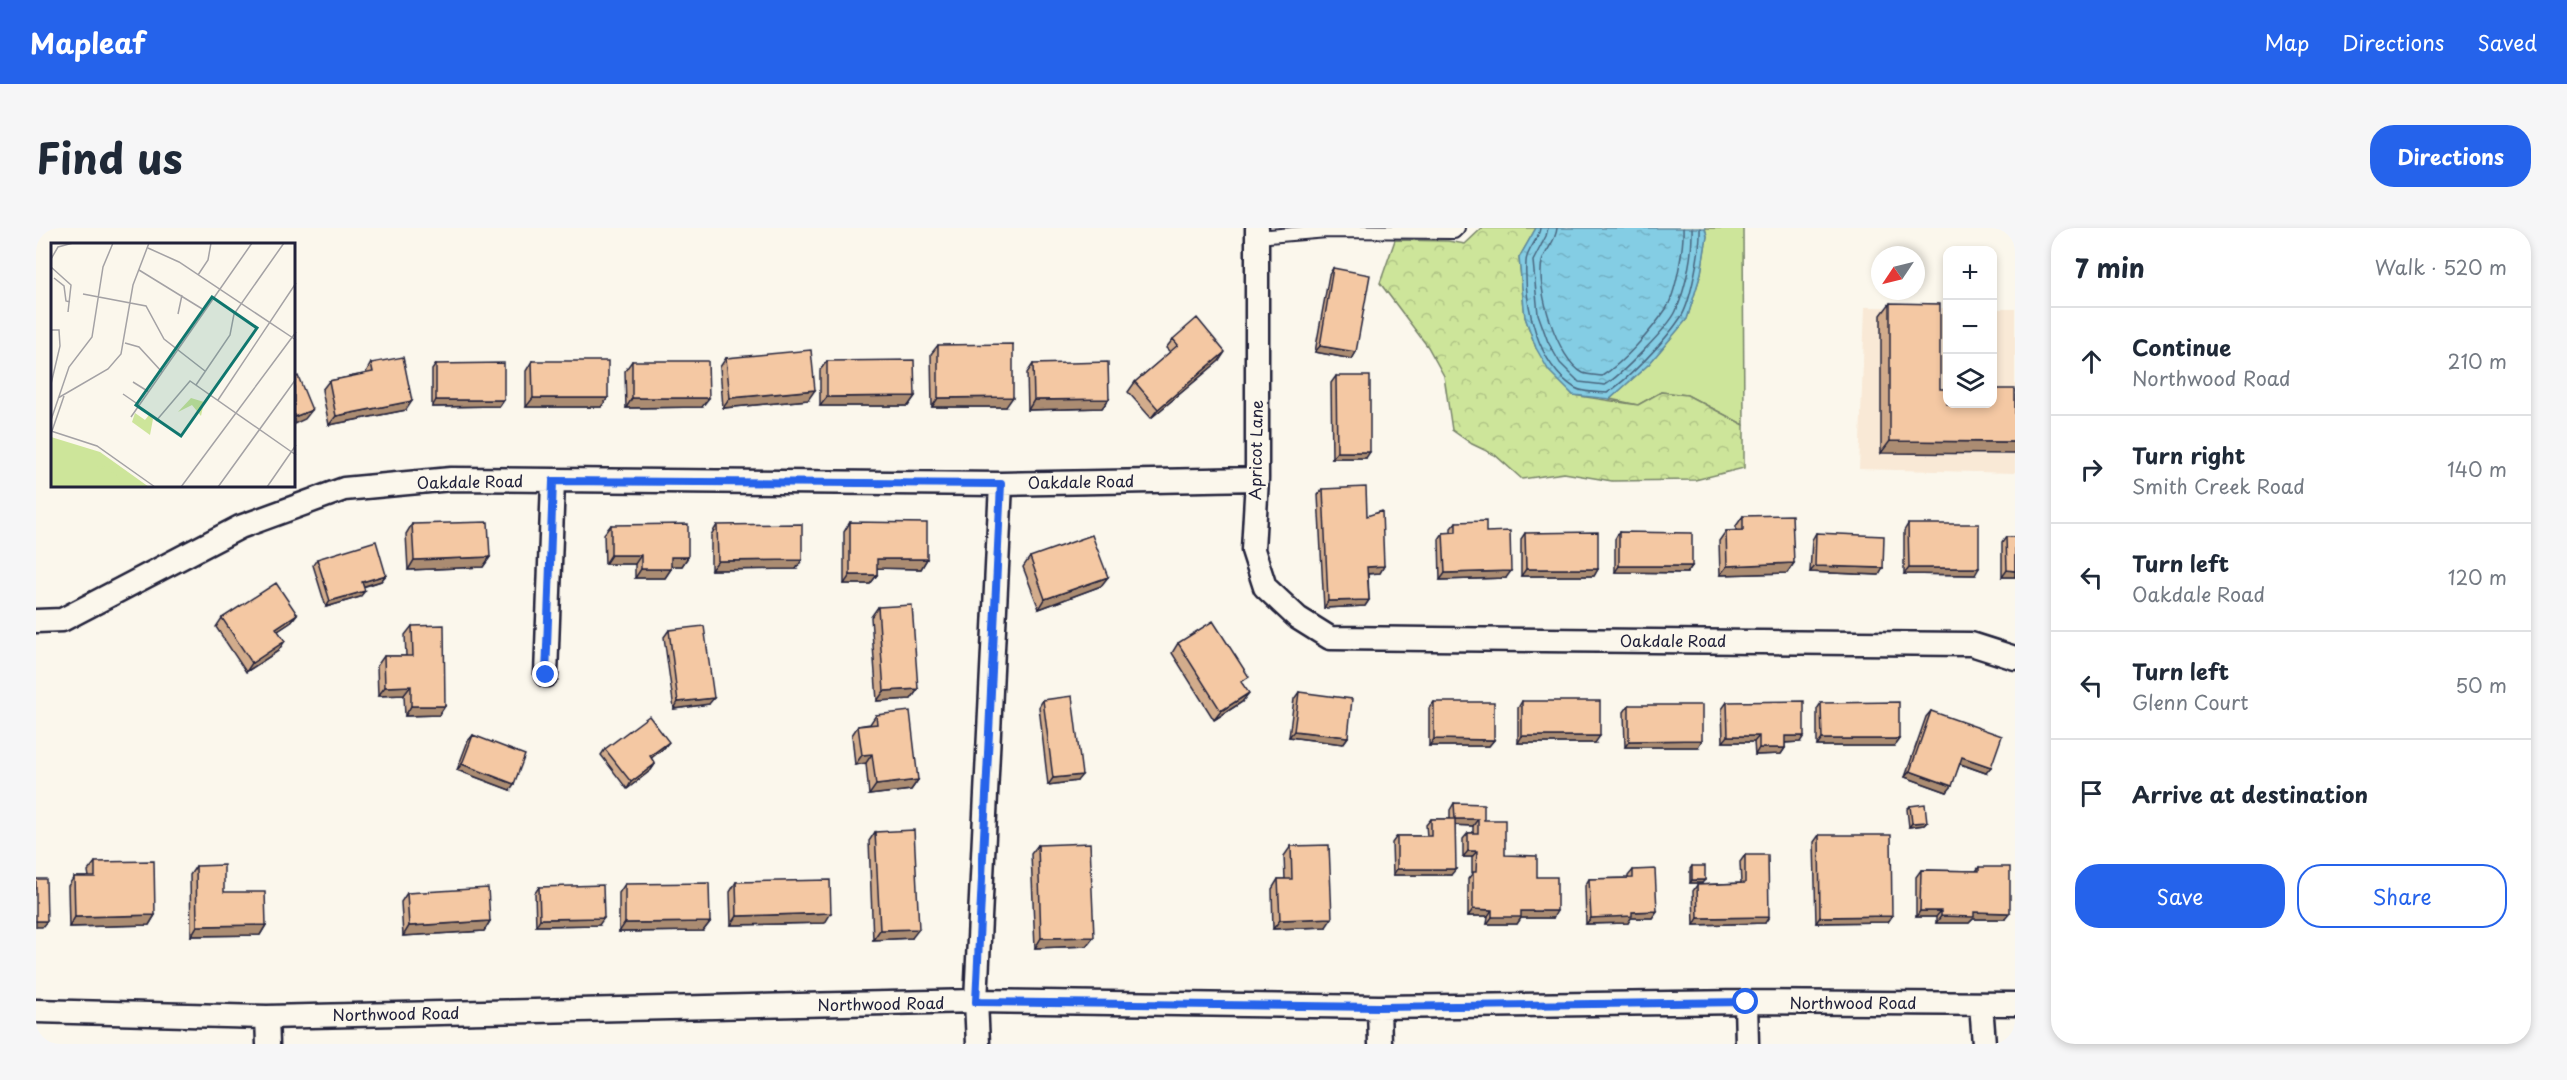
<!DOCTYPE html>
<meta charset="utf-8">
<style>
body{margin:0;font-family:"Playpen Sans",sans-serif;background:#f6f6f7;color:#1f2937}
.controls{position:absolute;right:18px;top:18px;display:grid;overflow:hidden;border-radius:12px;box-shadow:0 3px 9px #0003}
.controls button{width:54px;height:54px;display:grid;place-items:center;padding:0;border:0;border-bottom:2px solid #e0e1e3;background:#fff;color:#1f2937;font:30px sans-serif}
.compass{position:absolute;left:1835px;top:18px;width:54px;height:54px;border-radius:50%;background:#fff;box-shadow:0 3px 9px #0003;rotate:235deg}
.stop{position:absolute;width:18px;height:18px;margin:-14px;border:4px solid #2563eb;border-radius:50%;background:#fff}
.stop.end{background:#2563eb;border-color:#fff;box-shadow:0 2px 6px #0008}
.list{margin:0;padding:0;list-style:none}
h2{display:flex;justify-content:space-between;align-items:center;height:78px;margin:0;padding:0 24px;font-size:26px}
h2 small{font-size:20px;font-weight:400;color:#747a83}
.list li{display:grid;grid-template-columns:39px 1fr auto;gap:18px;align-items:center;box-sizing:border-box;height:108px;padding:0 24px;border-top:2px solid #e0e1e3}
.list b{display:block;font-size:22px;white-space:nowrap}
.list p{margin:0;font-size:20px;white-space:nowrap;color:#747a83}
.list em{font-size:20px;font-style:normal;color:#747a83}
.actions{display:flex;gap:12px;padding:18px 24px}
.actions a{flex:1;padding:14px 0;border:2px solid #2563eb;border-radius:24px;text-align:center;font-size:21px;color:#2563eb}
.actions .main{background:#2563eb;color:#fff}
.icon{flex:none;width:33px;height:33px;fill:none;stroke:currentColor;stroke-width:2;stroke-linecap:round;stroke-linejoin:round}
.map{position:relative;flex:none;width:1979px;height:816px;overflow:hidden;border-radius:24px}
header{display:flex;align-items:center;gap:36px;box-sizing:border-box;height:84px;padding:0 30px;background:#2563eb;color:#fff}
header strong{font-size:28px}
nav{display:flex;gap:33px;margin-inline-start:auto;font-size:21px}
.intro{display:flex;align-items:center;justify-content:space-between;box-sizing:border-box;height:144px;padding:0 36px}
h1{margin:0;font-size:42px}
.button{padding:15px 27px;border-radius:24px;background:#2563eb;color:#fff;font-size:21px;font-weight:700}
main{display:flex;gap:36px;padding:0 36px}
aside{flex:1;background:#fff;border-radius:24px;box-shadow:0 3px 9px #0003}
.map>svg:first-child{display:block}
</style>
<header>
<strong>Mapleaf</strong>
<nav><a>Map</a><a>Directions</a><a>Saved</a></nav>
</header>
<div class="intro"><h1>Find us</h1><a class="button">Directions</a></div>
<main>
<div class="map">
<svg width="1979" height="816" viewBox="0 0 1979 816">
<defs>
<pattern id="forest-crowns" width="20" height="18" patternUnits="userSpaceOnUse" patternTransform="scale(1.5)"><rect width="20" height="18" fill="#cde59a"/><path d="M2 6a3 3 0 1 1 6 0M12 15a3 3 0 1 1 6 0" fill="none" stroke="#b0c486"/></pattern>
<pattern id="water-ripples" width="26" height="14" patternUnits="userSpaceOnUse" patternTransform="scale(1.5)"><rect width="26" height="14" fill="#84cde4"/><path d="M2 4q2-2 4 0t4 0M15 11q2-2 4 0t4 0" fill="none" stroke="#72b0c4"/></pattern>
</defs>
<rect width="100%" height="100%" fill="#fbf7ec"/>
<filter id="ink" filterUnits="userSpaceOnUse"><feTurbulence type="fractalNoise" baseFrequency=".0167" numOctaves="2"/><feDisplacementMap in="SourceGraphic" scale="12" xChannelSelector="R" yChannelSelector="G"/><feConvolveMatrix kernelMatrix="1 2 1 2 8 2 1 2 1" color-interpolation-filters="sRGB"/></filter>
<g filter="url(#ink)">
<!-- built -->
<path fill="#f9e9d6" d="M1829 79 1911 80 1912 176H1956L1957 81H1979V245L1823 241Z"/>
<!-- green -->
<path fill="#cde59a" stroke="#78846a" stroke-width="1.5" d="M1669 0H1707L1708 197 1651 167 1625 164 1602 177 1574 171 1613 136 1651 91 1665 45 1671 8Z"/>
<!-- forest -->
<path fill="url(#forest-crowns)" stroke="#78846a" stroke-width="1.5" d="M1446 0H1500L1483 30 1489 89 1500 120 1537 167 1602 177 1625 164 1651 167 1708 197V240L1659 252 1576 253 1528 245 1486 251 1459 227 1436 216 1416 202 1408 148 1392 119 1344 55 1359 12 1412 13 1429 16Z"/>
<!-- water -->
<path fill="url(#water-ripples)" stroke="#5d89a0" stroke-width="1.5" d="M1500 0H1669L1671 8 1665 45 1651 91 1613 136 1574 171 1537 167 1513 143 1500 120 1489 89 1483 30Z"/>
<g fill="none" stroke-linecap="round" stroke-linejoin="round">
<!-- shore -->
<path stroke="#49667f" stroke-width="1.5" d="M1504 0C1503 12 1490 22 1490 34 1488 76 1501 136 1539 160 1547 165 1562 164 1571 165 1593 151 1630 112 1645 89 1655 74 1665 19 1664 0
M1512 0 1510 8 1497 33 1502 86 1512 114 1524 135 1543 154 1569 157C1584 148 1633 99 1640 83 1650 59 1657 26 1656 0
M1521 0C1520 14 1509 22 1506 34 1500 61 1521 131 1547 145 1552 147 1560 147 1566 148 1587 135 1616 102 1630 81 1640 65 1648 19 1647 0"/>
<!-- lane casing -->
<g stroke="#22223b" stroke-width="16">
<path id="lane" d="M1221 9 1291 3 1418 4 1422 0"/>
</g>
<!-- street casing -->
<g stroke="#22223b" stroke-width="27">
<path id="street" d="M1221 0V251L1217 322 1229 359 1262 390 1294 410 1935 416 1979 430
M0 393 26 392 204 299 308 261 415 251 965 256 1221 251
M510 447 517 253
M1710 774 1711 816
M1945 776 1948 816
M1343 779 1344 816
M0 783 231 789 940 773 1343 779 1710 774 1979 776
M231 789 232 816
M942 816 940 773 965 256"/>
</g>
<!-- lane -->
<use href="#lane" stroke="#fbf7ec" stroke-width="12"/>
<!-- street -->
<use href="#street" stroke="#fbf7ec" stroke-width="22"/>
</g>
<!-- wall -->
<path fill="#d2ac8c" stroke="#22223b" stroke-width="1.5" d="M1297 40 1320 124 1316 131 1279 124 1293 47Z
M1854 75 1904 161 1845 225V87Z
M1137 111 1183 133 1115 190 1092 164 1099 154 1134 124 1130 120Z
M902 117 970 179H896L895 126Z
M690 130 772 172 687 180 684 139Z
M496 133 572 170 565 179H490V143Z
M596 133 666 179 590 180 589 143Z
M791 133 879 168 872 178H784V142Z
M335 135 370 182 293 197 286 162 293 153 329 146Z
M400 136 468 172 464 178 396 179V142Z
M997 136 1073 171 1066 180 992 182 991 145Z
M1300 148 1330 230H1296L1295 155Z
M1287 261 1331 288 1348 338 1344 345 1332 346 1333 372 1329 378 1288 380 1282 267Z
M1707 288 1758 335 1751 345 1684 347 1683 313 1690 303H1700V298Z
M814 294 891 331 885 341 841 340V347L834 356H808V304Z
M1420 294 1450 304 1470 350 1404 352 1403 311 1407 305H1415V300Z
M376 296 454 329 447 339 372 342 370 306Z
M1872 296 1939 347 1868 346V303Z
M575 297 652 329 646 338H635V341L629 350H599V336H569L568 306Z
M681 297 760 341 675 342V307Z
M1583 304 1656 338 1651 345 1579 344V311Z
M1489 305 1562 341 1558 348H1485V311Z
M1780 305 1847 340 1843 347 1774 344 1776 312Z
M1970 309H1979V349H1966V315Z
M994 329 1065 358 1003 381 987 339Z
M281 331 350 347 345 353 327 359 324 369 290 379 277 337Z
M842 379 882 461 875 471 841 473 835 389Z
M261 386 254 395 242 403V423L210 444 180 399 186 390Z
M376 398 409 478 403 487 369 488 368 467 342 468 341 438 348 428H370L369 407Z
M633 402 673 476 638 481 628 409Z
M1142 415 1207 457 1206 474 1178 492 1136 425Z
M1263 464 1312 509 1307 516 1253 509 1258 471Z
M1007 472 1041 553 1012 557 1003 479Z
M1486 473 1559 515H1482V480Z
M1398 474 1458 512 1453 518H1393V480Z
M1691 474 1764 514 1749 515V520L1745 526 1719 527 1718 514H1687L1686 481Z
M1785 475 1863 511 1858 518H1781V481Z
M1593 477 1662 519H1589L1588 484Z
M1895 483 1950 545 1924 536 1911 564 1869 549 1890 489Z
M840 487 882 552 875 562 833 567 830 535 819 537 816 507 822 498 834 496Z
M437 507 474 562 421 542 432 513Z
M628 520 615 530 619 536 615 542 591 561 565 527 569 521Z
M1418 575 1448 592 1469 627 1501 649 1517 690H1485L1481 696H1451L1452 688H1432V651L1436 646V629H1427V611L1432 605H1437V598L1419 597 1415 647H1357L1356 615 1361 608H1391L1390 597 1395 591H1414V582Z
M1874 578 1891 594 1888 597 1873 599 1871 581Z
M839 604 876 710 837 712 833 613Z
M1783 607 1856 688 1852 694 1780 695 1778 614Z
M1002 617 1051 718 999 720 995 626Z
M1255 618 1290 699 1237 701 1236 661 1242 651H1249L1248 628Z
M1709 627 1729 695 1658 697 1657 663 1661 657 1705 655 1704 634Z
M59 634 119 687 113 697 33 699 32 658 38 649H53L52 643Z
M160 638 188 664 230 697 224 707 155 708 154 647Z
M1656 638 1666 655H1654V641Z
M1943 639 1969 691H1937L1933 695H1900V689H1880V649L1885 642 1940 643Z
M1597 642 1621 683 1616 690H1595L1592 695 1550 696 1549 658 1553 651 1592 650V648Z
M700 654 789 695 695 697 694 664Z
M589 656 674 694 667 703 583 704V665Z
M503 659 563 697 500 698 499 665Z
M371 665 454 693 448 703 367 708 365 674Z"/>
<!-- shaded-wall -->
<path fill="#ab8c72" stroke="#22223b" stroke-width="1.5" d="M1284 118 1320 124 1316 131 1279 124Z
M1189 124 1183 133 1115 190 1122 181Z
M779 162 772 172 687 180 694 170Z
M879 168 872 178H784L791 169Z
M977 169 970 179H896L902 170Z
M497 170H572L565 179H490Z
M596 170H673L666 179 590 180Z
M1073 171 1066 180 992 182 998 172Z
M400 172H468L464 178 396 179Z
M376 173 370 182 293 197 300 188Z
M276 182 269 191 258 196V189Z
M1854 213 1979 214V226L1845 225Z
M1301 224H1334L1330 230H1296Z
M575 327H605L599 336H569Z
M454 329 447 339 372 342 378 332Z
M635 329H652L646 338H629Z
M841 331H891L885 341 834 340Z
M766 332 760 341 675 342 682 333Z
M1758 335 1751 345 1684 347 1691 338Z
M1348 338 1344 345 1327 346 1331 339Z
M1583 338H1656L1651 345 1579 344Z
M1779 338 1847 340 1843 347 1774 344Z
M1873 340H1943L1939 347 1868 346Z
M605 341H635L629 350H599Z
M1490 341H1562L1558 348H1485Z
M1971 342 1979 343V349H1966Z
M1475 343 1470 350 1404 352 1409 345Z
M350 347 345 353 322 360 326 354Z
M814 347H841L834 356H808Z
M1072 349 1065 358 1003 381 1009 371Z
M329 363 324 369 290 379 294 373Z
M1333 372 1329 378 1288 380 1292 373Z
M261 386 254 395 233 409 240 400Z
M249 413 242 423 210 444 216 435Z
M375 458 368 467 342 468 349 459Z
M882 461 875 471 841 473 848 463Z
M1213 465 1206 474 1178 492 1185 483Z
M678 470 673 476 638 481 642 474Z
M375 478H409L403 487 369 488Z
M1258 503 1312 509 1307 516 1253 509Z
M1486 508H1564L1559 515H1482Z
M1692 508H1723L1718 514H1687Z
M1749 508H1768L1764 514 1744 515Z
M1398 511 1458 512 1453 518H1393Z
M1786 511H1863L1858 518H1781Z
M1666 512 1662 519H1589L1593 513Z
M633 514 628 520 609 535 614 528Z
M1723 520H1749L1745 526 1719 527Z
M836 526 830 535 819 537 826 527Z
M1926 529 1955 539 1950 545 1922 535Z
M426 536 478 556 474 562 421 542Z
M619 536 615 542 591 561 595 554Z
M1874 543 1916 558 1911 564 1869 549Z
M1046 547 1041 553 1012 557 1017 550Z
M882 552 875 562 833 567 840 557Z
M1419 591H1442L1437 598 1414 597Z
M1891 594 1888 597 1873 599 1876 595Z
M1432 623H1441L1436 629H1427Z
M1361 641H1420L1415 647H1357Z
M1656 652H1669L1666 655H1654Z
M1437 681 1456 682 1452 688H1432Z
M1485 683H1521L1517 690H1485L1481 696H1451L1456 689Z
M1621 683 1616 690H1595L1592 695 1550 696 1555 690 1596 684Z
M1884 683H1905L1900 689H1880Z
M1938 684 1974 685 1969 691H1937L1933 695H1900L1905 688Z
M795 685 789 695 695 697 701 688Z
M119 687 113 697 33 699 39 689Z
M1856 688 1852 694 1780 695 1784 689Z
M1733 689 1729 695 1658 697 1662 690Z
M568 690 563 697 500 698 504 691Z
M1296 690 1290 699 1237 701 1244 692Z
M0 693H11L6 699H0Z
M454 693 448 703 367 708 373 698Z
M674 694 667 703 583 704 589 695Z
M230 697 224 707 155 708 161 698Z
M883 701 876 710 837 712 844 702Z
M1058 709 1051 718 999 720 1005 710Z"/>
<!-- building -->
<path fill="#f4c8a3" stroke="#22223b" stroke-width="1.5" d="M1297 40 1334 47 1320 124 1284 118Z
M1854 75 1904 76V161H1911V176H1956V161H1979V214L1854 213Z
M1161 90 1189 124 1122 181 1099 154 1142 117 1137 111Z
M977 116V169L902 170V117Z
M775 122 779 162 694 170 690 130Z
M367 129 376 173 300 188 293 153 337 144 335 135Z
M878 132 879 168 791 169V133Z
M496 133H572V170H497Z
M596 133H672L673 170H596Z
M1072 134 1073 171 998 172 997 136Z
M468 135V172H400V136Z
M262 148 276 182 258 189V150Z
M1300 148H1334V224H1301Z
M1330 259 1331 288 1346 283 1348 338 1331 339 1333 372 1292 373 1287 261Z
M1756 287 1758 335 1691 338 1690 303 1707 302V288Z
M1450 293V304L1474 303 1475 343 1409 345 1407 305 1420 304V294Z
M452 294 454 329 378 332 376 296Z
M814 294 891 295V331H841V347H814Z
M652 296V329H635V341H605V327H575V297Z
M766 296V332L682 333 681 297Z
M1872 296H1943V340H1873Z
M1562 304V341H1490L1489 305Z
M1583 304 1656 305V338H1583Z
M1780 305 1848 308 1847 340 1779 338Z
M1056 307 1072 349 1009 371 994 329Z
M1970 309H1979V343L1971 342Z
M340 313 350 347 326 354 329 363 294 373 281 331Z
M240 355 261 386 240 400 249 413 216 435 186 390Z
M876 377 882 461 848 463 842 379Z
M1177 393 1213 449 1205 454 1213 465 1185 483 1142 415Z
M408 397 409 478H375V458L349 459 348 428H377L376 398Z
M668 398 678 470 642 474 633 402Z
M1263 464 1316 471 1312 509 1258 503Z
M1036 468 1046 547 1017 550 1007 472Z
M1486 473H1564V508H1486Z
M1768 473V508H1749V520H1723V508H1692L1691 474Z
M1398 474H1458V512L1398 511Z
M1863 474V511H1786L1785 475Z
M1593 477H1666V512L1593 513Z
M874 483 882 552 840 557 836 526 826 527 822 498 841 496 840 487Z
M1895 483 1966 508 1955 539 1926 529 1916 558 1874 543Z
M613 488 633 514 614 528 619 536 595 554 569 521Z
M437 507 489 527 478 556 426 536Z
M1418 575 1448 576V592H1469V627L1501 628V649H1521V683H1485V689H1456V682L1437 681V644H1440L1441 623H1432V605H1442V591H1419Z
M1889 576 1891 594 1876 595 1874 578Z
M1395 591H1419L1420 641H1361V608H1395Z
M878 602 883 701 844 702 839 604Z
M1783 607H1855L1856 688 1784 689Z
M1054 615 1058 709 1005 710 1002 617Z
M1293 617 1296 690 1244 692 1242 651H1256L1255 618Z
M1709 627H1732L1733 689 1662 690 1661 657 1709 655Z
M118 633 119 687 39 689 38 649H59V634Z
M188 637V664H229L230 697 161 698 160 638Z
M1656 638H1669V652H1656Z
M1943 639H1974V685L1938 684V689L1905 688V683H1884L1885 642 1943 643Z
M1619 641 1621 683 1596 684V688L1555 690 1553 651 1597 650V642Z
M0 651H10L11 693H0Z
M794 652 795 685 701 688 700 654Z
M673 655 674 694 589 695V656Z
M567 657 568 690 504 691 503 659Z
M452 660 454 693 373 698 371 665Z"/>
</g>
<g fill="none" stroke-linecap="round" stroke-linejoin="round" filter="url(#ink)">
<!-- route -->
<path stroke="#2563eb" stroke-width="8" d="M510 447 517 253 965 256 940 774 1343 779 1710 774"/>
</g>
<g text-anchor="middle" stroke-width="4.5" stroke-linejoin="round" paint-order="stroke">
<!-- street labels -->
<g font-size="16" fill="#22223b" stroke="#fbf7ec">
<text transform="translate(1220 222) rotate(-89)" y="6">Apricot Lane</text>
<text transform="translate(434 254) rotate(-1)" y="6">Oakdale Road</text>
<text transform="translate(1045 254) rotate(-1)" y="6">Oakdale Road</text>
<text x="1637" y="419">Oakdale Road</text>
<text x="1817" y="781">Northwood Road</text>
<text transform="translate(845 776) rotate(-1)" y="6">Northwood Road</text>
<text transform="translate(360 786) rotate(-1)" y="6">Northwood Road</text>
</g>
</g>
<!-- overview -->
<g transform="translate(15 15)">
<rect width="244" height="244" fill="#fbf7ec"/>
<path d="M84 170 94 177 98 172 102 176 99 192 81 179ZM0 194 49 209 98 244H0Z" fill="#cde59a"/>
<path d="M140 155 153 159 150 173 141 162 127 169ZM45 223 60 224 85 244 69 240 65 231 52 225 33 239 32 233Z" fill="#cde59a"/>
<path fill="none" stroke="#a4a2a5" stroke-width="1.5" d="M97 5 128 19 245 97M0 16 7 4 22 0M0 24 20 42 17 69M88 27 153 67M147 32 157 17 160 0M3 35 13 43 15 58 19 59M32 51 95 63 113 96 154 128M127 71 131 52M0 87H8L9 103 0 141M74 100 88 104 111 129M82 139 98 149M145 142 179 92 183 71 233 0M72 151 88 162M7 155 57 126 70 111 82 42 98 0M167 157 245 40M80 174 201 0M0 177 18 124 41 94 52 24 62 0M105 178 139 138 245 212M0 188 46 203 104 244M1 188 13 153M130 244 245 89M167 244 245 136M216 244 245 202"/>
<path fill="#0f766e" fill-opacity="0.15" stroke="#0f766e" stroke-width="3" d="M161 54 206 85 130 193 85 162Z"/>
<rect width="244" height="244" fill="none" stroke="#22223b" stroke-width="3"/>
</g>
</svg>
<div class="controls">
<button>+</button>
<button>−</button>
<button><svg class="icon" aria-label="layers" viewBox="0 0 24 24"><path d="M12 4l9 5-9 5-9-5zM3 14l9 5 9-5"/></svg></button>
</div>
<svg class="compass" viewBox="-18 -18 36 36"><path d="M0-13l5 13h-10z" fill="#e53935"/><path d="M0 13l5-13h-10z" fill="#747a83"/></svg>
<div class="stop" style="left:1710px;top:774px"></div>
<div class="stop end" style="left:510px;top:447px"></div>
</div>
<aside>
<h2>7 min<small>Walk · 520 m</small></h2>
<ul class="list">
<li><svg class="icon" aria-label="ahead" viewBox="0 0 24 24"><path d="M12 20V5M6 11l6-6 6 6"/></svg><div><b>Continue</b><p>Northwood Road</p></div><em>210 m</em></li>
<li><svg class="icon" aria-label="right" viewBox="0 0 24 24"><path d="M7 20v-9h11M14 6l5 5-5 5"/></svg><div><b>Turn right</b><p>Smith Creek Road</p></div><em>140 m</em></li>
<li><svg class="icon" aria-label="left" viewBox="0 0 24 24"><path d="M17 20v-9H6M10 6l-5 5 5 5"/></svg><div><b>Turn left</b><p>Oakdale Road</p></div><em>120 m</em></li>
<li><svg class="icon" aria-label="left" viewBox="0 0 24 24"><path d="M17 20v-9H6M10 6l-5 5 5 5"/></svg><div><b>Turn left</b><p>Glenn Court</p></div><em>50 m</em></li>
<li><svg class="icon" aria-label="arrive" viewBox="0 0 24 24"><path d="M6 21V4h12l-3 4 3 4H6"/></svg><div><b>Arrive at destination</b></div></li>
</ul>
<div class="actions"><a class="main">Save</a><a>Share</a></div>
</aside>
</main>
